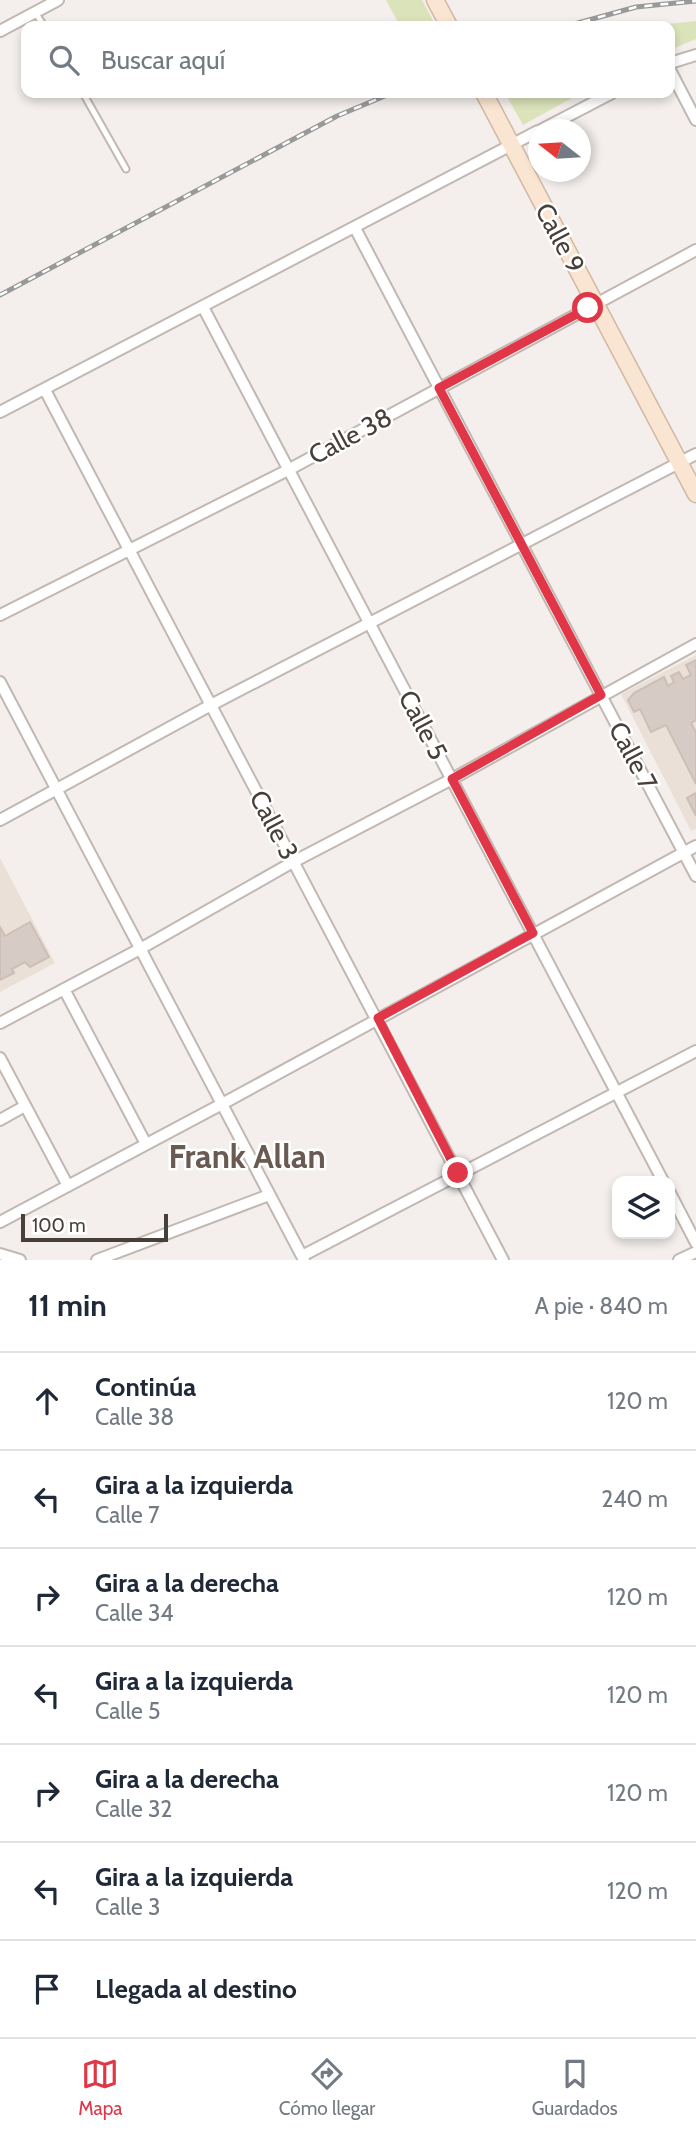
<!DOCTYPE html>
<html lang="es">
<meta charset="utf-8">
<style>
body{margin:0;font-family:Cabin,sans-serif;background:#f6f6f7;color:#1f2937}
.controls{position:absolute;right:21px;bottom:21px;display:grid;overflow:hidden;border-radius:14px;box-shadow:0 4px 10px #0003}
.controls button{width:63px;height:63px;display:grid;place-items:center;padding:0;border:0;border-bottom:2px solid #e0e1e3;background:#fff;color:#1f2937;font:35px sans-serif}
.compass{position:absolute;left:528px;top:119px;width:63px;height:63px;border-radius:50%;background:#fff;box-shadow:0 4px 10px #0003;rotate:287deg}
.scale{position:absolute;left:21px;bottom:18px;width:147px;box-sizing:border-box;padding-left:7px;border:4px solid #473f3a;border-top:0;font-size:19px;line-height:24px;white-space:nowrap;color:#473f3a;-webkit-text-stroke:5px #fff;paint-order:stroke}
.stop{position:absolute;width:21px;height:21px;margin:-16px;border:5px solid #e13648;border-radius:50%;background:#fff}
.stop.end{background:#e13648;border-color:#fff;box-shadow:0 2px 7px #0008}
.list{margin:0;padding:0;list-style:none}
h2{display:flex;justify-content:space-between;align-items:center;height:91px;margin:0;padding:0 28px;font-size:30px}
h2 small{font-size:23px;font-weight:400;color:#747a83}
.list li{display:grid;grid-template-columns:46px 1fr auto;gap:21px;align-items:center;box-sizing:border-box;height:98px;padding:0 28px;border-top:2px solid #e0e1e3}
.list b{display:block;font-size:26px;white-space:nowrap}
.list p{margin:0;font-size:23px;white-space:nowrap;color:#747a83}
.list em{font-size:23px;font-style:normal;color:#747a83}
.icon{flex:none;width:38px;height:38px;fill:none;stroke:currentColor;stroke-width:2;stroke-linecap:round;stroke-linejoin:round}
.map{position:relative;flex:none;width:696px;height:1260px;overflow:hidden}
.search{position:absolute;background:#fff;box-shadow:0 4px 10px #0003;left:21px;right:21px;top:21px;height:77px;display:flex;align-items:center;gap:18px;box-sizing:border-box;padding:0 24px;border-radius:14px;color:#747a83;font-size:26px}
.sheet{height:777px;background:#fff}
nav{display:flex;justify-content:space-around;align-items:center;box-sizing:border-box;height:98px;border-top:2px solid #e0e1e3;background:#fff;font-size:19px;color:#747a83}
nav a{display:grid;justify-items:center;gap:4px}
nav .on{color:#e13648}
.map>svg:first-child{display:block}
</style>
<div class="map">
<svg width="696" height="1260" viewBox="0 0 696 1260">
<rect width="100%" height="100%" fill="#f4efec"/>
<!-- education -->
<path fill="#ebe0d7" d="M696 655V829L691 831 621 694Z
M0 858 55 963 0 992Z"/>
<!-- green -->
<path fill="#dbe3ba" d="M386 0H422L436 26H400Z
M696 21V39L670 50V26H648Z
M505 93H581L523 125Z"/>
<!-- building -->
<path fill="#d7cbc5" stroke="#cebfb6" stroke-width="2" d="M696 660V720L691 723 696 732V784L666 725 651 732 640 709 634 712 628 700 634 693 664 677 668 686 674 682 671 676 679 672 683 679 691 675 686 665Z
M696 793V816L687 798Z
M30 922 49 957 30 967 25 962 12 969 14 973 0 980V927L5 936Z"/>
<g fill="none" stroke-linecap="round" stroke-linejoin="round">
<!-- lane casing -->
<g stroke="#c1b8b2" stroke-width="9">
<path id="lane" d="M35 12 44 26
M83 93 126 169"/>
</g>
<!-- street casing -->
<g stroke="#c1b8b2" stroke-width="14">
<path id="street" d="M0 31 58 0
M670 63 696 55
M670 70 696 120
M541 130 612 93
M355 228 696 876
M203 307 663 1181
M45 390 503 1260
M0 412 538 131
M0 615 288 470 696 250
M0 682 304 1260
M0 820 211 705 696 454
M64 989 146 1144
M0 1023 140 949 293 862 452 779 696 644
M0 1058 68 1186
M0 1120 25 1106
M670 1193 696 1243
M0 1222 222 1104 696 846
M0 1254 20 1260
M302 1256 696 1051
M97 1260 269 1195
M679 1260 696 1252"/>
</g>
<!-- secondary casing -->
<g stroke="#d1b9a3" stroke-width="19">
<path id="secondary" d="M435 0 449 26
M484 93 696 494"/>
</g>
<!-- lane -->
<use href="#lane" stroke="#fff" stroke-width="5"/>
<!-- street -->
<use href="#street" stroke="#fff" stroke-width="10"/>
<!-- secondary -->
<use href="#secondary" stroke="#f9e5d1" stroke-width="16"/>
<!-- rail casing -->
<g stroke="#999" stroke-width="5">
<path id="rail" d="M567 26 636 7 696 1
M0 295 337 116 392 93"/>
</g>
<!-- rail -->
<use href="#rail" stroke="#fff" stroke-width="2.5" stroke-dasharray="8" stroke-linecap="butt"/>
</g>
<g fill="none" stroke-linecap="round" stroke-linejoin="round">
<!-- route -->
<path stroke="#e13648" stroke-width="9" d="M458 1173 378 1018 533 933 452 779 601 695 439 388 588 308"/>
</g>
<g text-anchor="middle" stroke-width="5" stroke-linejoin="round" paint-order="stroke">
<!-- street labels -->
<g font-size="26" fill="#473f3a" stroke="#fff">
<text transform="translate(560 238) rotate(62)" y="9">Calle 9</text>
<text transform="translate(350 436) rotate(-28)" y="9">Calle 38</text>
<text transform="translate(423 725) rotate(62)" y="9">Calle 5</text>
<text transform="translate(633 756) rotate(62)" y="9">Calle 7</text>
<text transform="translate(274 825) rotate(62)" y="9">Calle 3</text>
</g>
<!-- district labels -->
<g font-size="33" font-weight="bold" fill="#695a52" stroke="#fff">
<text x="247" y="1168">Frank Allan</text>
</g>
</g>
</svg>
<div class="controls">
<button><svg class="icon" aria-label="layers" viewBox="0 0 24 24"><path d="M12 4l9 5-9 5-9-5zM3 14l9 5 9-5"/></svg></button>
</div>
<svg class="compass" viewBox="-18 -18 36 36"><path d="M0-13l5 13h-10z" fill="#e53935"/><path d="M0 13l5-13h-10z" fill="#747a83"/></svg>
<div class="scale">100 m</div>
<div class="stop" style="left:588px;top:308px"></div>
<div class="stop end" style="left:458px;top:1173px"></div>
<div class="search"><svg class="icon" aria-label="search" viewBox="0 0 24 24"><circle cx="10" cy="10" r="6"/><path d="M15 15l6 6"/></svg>Buscar aquí</div>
</div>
<section class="sheet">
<h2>11 min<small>A pie · 840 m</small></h2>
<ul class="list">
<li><svg class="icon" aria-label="ahead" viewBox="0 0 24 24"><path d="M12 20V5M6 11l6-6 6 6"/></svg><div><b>Continúa</b><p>Calle 38</p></div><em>120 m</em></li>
<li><svg class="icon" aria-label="left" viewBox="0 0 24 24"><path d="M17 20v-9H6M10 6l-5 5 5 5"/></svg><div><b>Gira a la izquierda</b><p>Calle 7</p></div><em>240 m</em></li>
<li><svg class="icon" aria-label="right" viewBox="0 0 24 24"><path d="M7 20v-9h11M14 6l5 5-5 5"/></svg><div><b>Gira a la derecha</b><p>Calle 34</p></div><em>120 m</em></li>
<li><svg class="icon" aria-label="left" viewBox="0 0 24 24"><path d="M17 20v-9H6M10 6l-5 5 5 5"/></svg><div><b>Gira a la izquierda</b><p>Calle 5</p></div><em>120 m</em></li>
<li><svg class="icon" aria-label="right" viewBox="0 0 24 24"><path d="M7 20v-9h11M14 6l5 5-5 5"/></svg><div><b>Gira a la derecha</b><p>Calle 32</p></div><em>120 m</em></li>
<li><svg class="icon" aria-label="left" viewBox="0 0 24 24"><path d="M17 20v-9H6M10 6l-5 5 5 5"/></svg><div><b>Gira a la izquierda</b><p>Calle 3</p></div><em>120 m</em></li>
<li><svg class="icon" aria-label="arrive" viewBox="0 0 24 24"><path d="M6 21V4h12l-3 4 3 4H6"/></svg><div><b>Llegada al destino</b></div></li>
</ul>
</section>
<nav>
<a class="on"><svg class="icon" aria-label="map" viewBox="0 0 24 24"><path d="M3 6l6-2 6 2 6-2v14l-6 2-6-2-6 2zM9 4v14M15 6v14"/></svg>Mapa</a>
<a><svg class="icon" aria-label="directions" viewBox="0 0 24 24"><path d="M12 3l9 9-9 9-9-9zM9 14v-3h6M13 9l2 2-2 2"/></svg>Cómo llegar</a>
<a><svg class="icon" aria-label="saved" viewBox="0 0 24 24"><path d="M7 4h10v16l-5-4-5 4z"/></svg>Guardados</a>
</nav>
